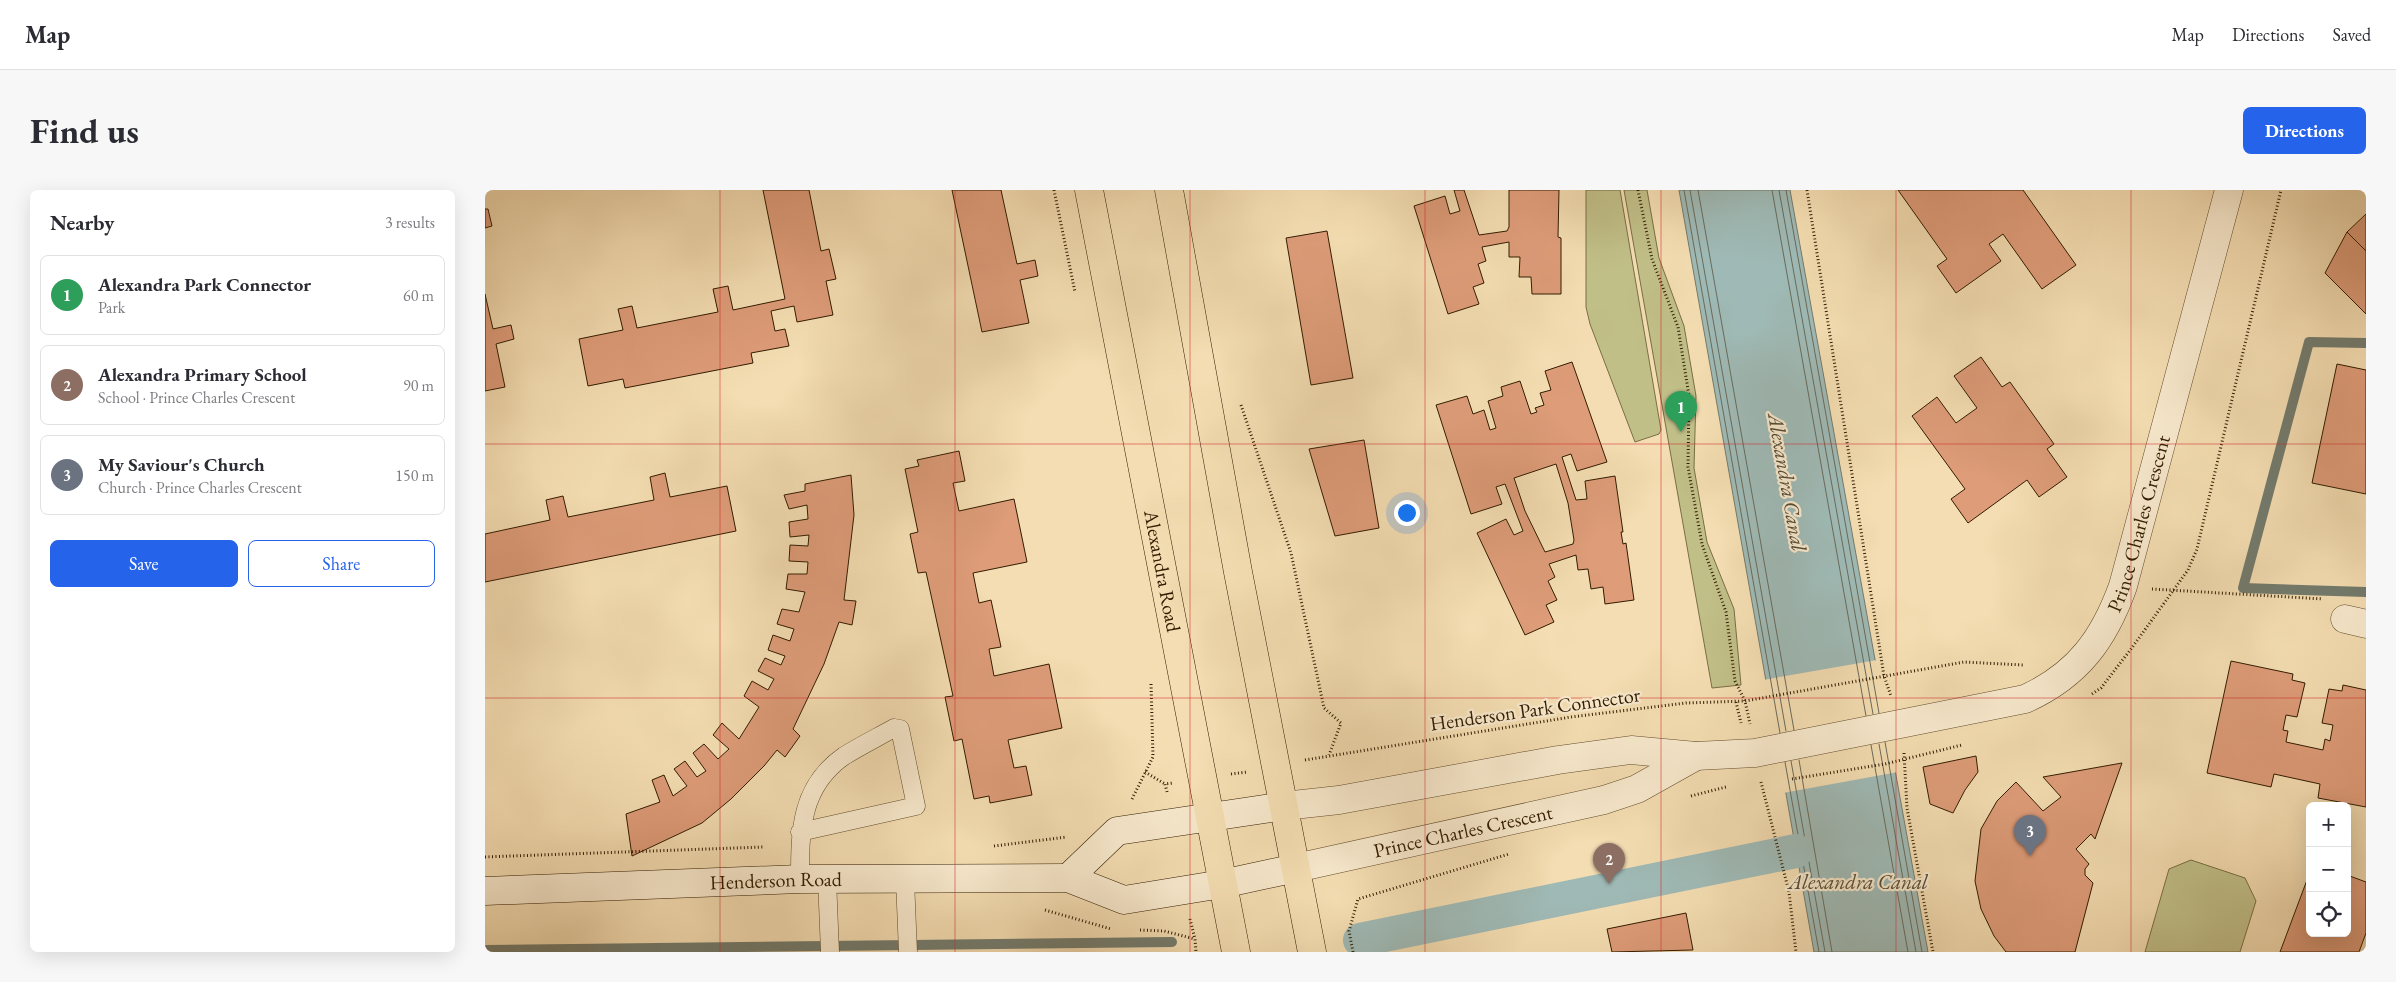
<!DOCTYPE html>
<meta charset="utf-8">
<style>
body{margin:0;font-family:"EB Garamond",serif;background:#f7f7f7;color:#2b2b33}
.controls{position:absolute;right:15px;bottom:15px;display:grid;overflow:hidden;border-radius:8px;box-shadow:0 5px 20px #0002}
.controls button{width:45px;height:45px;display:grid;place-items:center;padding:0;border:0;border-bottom:1px solid #e1e1e2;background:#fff;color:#2b2b33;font:25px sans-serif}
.you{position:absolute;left:921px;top:322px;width:18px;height:18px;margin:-12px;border:4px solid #fff;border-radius:50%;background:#1a73e8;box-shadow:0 0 0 8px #1a73e833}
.badge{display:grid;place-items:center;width:32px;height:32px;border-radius:50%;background:#2563eb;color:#fff;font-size:16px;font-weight:700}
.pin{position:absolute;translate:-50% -41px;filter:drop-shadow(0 1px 2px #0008)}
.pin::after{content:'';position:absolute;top:26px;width:18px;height:15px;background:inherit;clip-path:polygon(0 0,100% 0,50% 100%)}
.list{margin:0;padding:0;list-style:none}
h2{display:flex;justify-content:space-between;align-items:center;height:65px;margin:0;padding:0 20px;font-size:21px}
h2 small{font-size:16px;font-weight:400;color:#7c7c81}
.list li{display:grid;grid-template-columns:32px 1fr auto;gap:15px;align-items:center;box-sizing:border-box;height:80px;margin:0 10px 10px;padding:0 10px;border:1px solid #e1e1e2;border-radius:8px}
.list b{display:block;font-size:19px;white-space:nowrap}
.list p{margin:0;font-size:16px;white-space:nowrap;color:#7c7c81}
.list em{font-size:16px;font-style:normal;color:#7c7c81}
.actions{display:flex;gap:10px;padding:15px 20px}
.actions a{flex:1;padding:11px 0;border:1px solid #2563eb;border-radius:8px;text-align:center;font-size:18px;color:#2563eb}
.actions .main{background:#2563eb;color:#fff}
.icon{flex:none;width:28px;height:28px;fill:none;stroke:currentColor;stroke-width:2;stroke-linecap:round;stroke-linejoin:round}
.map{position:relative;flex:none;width:1881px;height:762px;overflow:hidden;border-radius:8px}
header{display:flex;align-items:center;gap:30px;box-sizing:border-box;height:70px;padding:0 25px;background:#fff;border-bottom:1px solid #e1e1e2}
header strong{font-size:24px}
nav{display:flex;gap:28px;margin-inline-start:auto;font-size:18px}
.intro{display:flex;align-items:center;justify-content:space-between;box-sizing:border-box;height:120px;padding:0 30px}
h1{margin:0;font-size:35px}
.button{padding:12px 22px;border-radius:8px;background:#2563eb;color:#fff;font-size:18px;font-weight:700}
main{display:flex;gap:30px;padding:0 30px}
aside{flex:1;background:#fff;border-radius:8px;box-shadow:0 5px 20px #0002}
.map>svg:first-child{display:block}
</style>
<header>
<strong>Map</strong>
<nav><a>Map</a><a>Directions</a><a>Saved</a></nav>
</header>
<div class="intro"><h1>Find us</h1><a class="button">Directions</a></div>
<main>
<aside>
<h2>Nearby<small>3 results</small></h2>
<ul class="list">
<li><span class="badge" style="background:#2e9e5b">1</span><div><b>Alexandra Park Connector</b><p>Park</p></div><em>60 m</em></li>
<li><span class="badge" style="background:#8d6e63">2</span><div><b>Alexandra Primary School</b><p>School · Prince Charles Crescent</p></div><em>90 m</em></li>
<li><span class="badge" style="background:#6b7280">3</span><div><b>My Saviour's Church</b><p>Church · Prince Charles Crescent</p></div><em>150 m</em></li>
</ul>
<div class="actions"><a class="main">Save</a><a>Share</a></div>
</aside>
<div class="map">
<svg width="1881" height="762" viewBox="0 0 1881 762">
<rect width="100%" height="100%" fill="#f4ddb2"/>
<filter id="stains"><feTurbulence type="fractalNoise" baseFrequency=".004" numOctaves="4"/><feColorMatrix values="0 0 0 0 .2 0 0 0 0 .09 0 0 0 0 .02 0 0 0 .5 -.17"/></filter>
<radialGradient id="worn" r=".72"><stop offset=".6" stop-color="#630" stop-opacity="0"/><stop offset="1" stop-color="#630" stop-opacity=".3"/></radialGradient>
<!-- green -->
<path fill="#c1bf88" stroke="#7a6e44" d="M1101 0H1135L1176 240 1174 244 1150 252 1105 134 1101 117Z
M1139 0H1162L1174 68 1199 136 1211 206 1209 278 1222 352 1249 419 1256 495 1227 498Z
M1706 670 1760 688 1771 711 1755 762H1660L1684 679Z"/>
<!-- water -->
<path fill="#9fbab6" stroke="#737b6d" d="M1194 0H1305L1443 762H1329Z"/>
<!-- pier -->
<path fill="#f4ddb2" d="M1392 470 1413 582 1298 603 1278 490Z"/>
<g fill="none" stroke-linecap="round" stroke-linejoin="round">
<!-- shore -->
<path stroke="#686b5b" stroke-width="1" d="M1199 0 1295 543
M1205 0 1301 541
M1213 0 1309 540
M1287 0 1381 526
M1294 0 1388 524
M1301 0 1394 523
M1400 552 1437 762
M1394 554 1431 762
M1386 555 1423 762
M1314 570 1347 762
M1306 571 1340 762
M1300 572 1334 762"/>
<!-- stream -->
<path stroke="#737b6d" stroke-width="10" d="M1881 153 1824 152 1758 398 1881 402
M0 760 687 752"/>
<!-- canal -->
<path stroke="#9fbab6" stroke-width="34" d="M875 750 1311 661"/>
</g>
<!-- building -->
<path fill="#de9c79" stroke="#321c00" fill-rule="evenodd" d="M278 0H324L336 61 344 59 351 89 341 91 348 125 312 132 309 116 286 121 290 141 300 139 304 156 266 163 268 173 140 198 138 189 103 196 94 149 138 140 133 119 147 116 152 138 233 122 228 99 243 96 248 120 300 109Z
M467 0H516L532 74 550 70 553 86 535 90 544 133 497 142Z
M969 0H979L994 45 1022 41 1024 37V0H1074L1073 47 1076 48V104H1047L1046 87H1034L1035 67H1024V52L997 57 1001 71 993 74 999 93 988 97 994 114 963 124 929 16 960 6 965 24 975 21Z
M1413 0H1538L1591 75 1557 99 1518 44 1504 54 1516 71 1471 103 1452 76 1462 69Z
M0 19H3L7 36 0 38Z
M1881 24V61L1862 42Z
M842 41 868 188 826 195 801 48Z
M1862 42 1881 61V124L1840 83Z
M0 104 8 139 26 135 29 149 11 154 20 197 0 201Z
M1496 167 1517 197 1525 192 1569 254 1562 259 1582 287 1554 307 1542 290 1483 333 1466 309 1480 299 1427 226 1452 207 1471 233 1492 218 1469 186Z
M1087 172 1122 272 1092 281 1086 264 1077 267 1091 310 1102 309 1100 291 1130 286 1138 342H1136L1138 354 1141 353 1149 410 1120 414 1118 397 1106 399 1103 379 1093 380 1091 365 1064 374 1070 387 1063 391 1072 410 1061 415 1069 432 1040 445 992 343 1021 329 1029 345 1038 341 1020 294 1011 297 1017 314 986 324 951 215 982 206 988 224 999 220 1005 240 1011 238 1003 211 1018 206 1016 197 1035 191 1046 224 1052 222 1050 218 1059 215 1055 203 1066 200 1060 181ZM1071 274 1083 313 1089 350 1088 354 1060 362 1040 321 1029 288Z
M1852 174 1881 180V304L1827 293Z
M879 250 894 338 850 346 824 259Z
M474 261 480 291 468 293 474 321 529 309 542 372 488 383 494 413 506 410 516 457 504 459 509 486 564 474 577 538 523 550 529 578 541 576 547 605 505 613 504 606 489 609 477 549 469 551 460 507 468 506 441 382 433 383 425 344 433 342 420 279 434 276 432 270Z
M180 283 185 307 242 296 251 341 0 392V344L65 330 61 310 78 306 83 327 169 310 165 287Z
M366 285 369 325 359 410 371 411 367 435 354 432 339 474 308 539 315 546 300 567 292 560 279 576 246 609 217 633 147 666 141 624 175 612 167 590 179 585 188 606 202 596 189 579 200 571 212 587 221 581 208 563 219 554 233 569 244 559 228 545 237 533 254 549 274 517 259 506 267 491 283 500 289 489 273 481 280 468 296 475 300 466 283 460 288 445 305 451 309 439 292 434 297 419 314 422 320 402 301 399 303 384H322L323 372 304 371 305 355 323 356 324 345 305 347 304 332 323 329 322 315 304 319 299 305 320 301V294Z
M1746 471 1808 484 1807 490 1820 493 1812 527 1801 525 1798 540 1803 541 1801 552 1838 560 1840 549 1845 551 1848 535 1837 533 1844 499 1857 501 1858 495 1881 500V617L1833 608 1835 594 1789 584 1786 597 1722 583Z
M1491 566 1493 582 1480 600 1468 623 1445 614 1438 577Z
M1637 573 1610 649 1606 644 1591 659 1604 674 1600 679V685L1608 693 1590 762H1521L1509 746 1496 719 1490 691 1496 639 1512 611 1531 592 1558 621 1576 607 1558 587Z
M1825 682V743H1862V685L1881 692V743L1874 762H1795Z
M1201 723 1208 760 1127 762 1122 739Z"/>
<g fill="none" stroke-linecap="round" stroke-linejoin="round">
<!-- service casing -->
<g stroke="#624c2c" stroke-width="19">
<path id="service" d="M315 689C315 641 315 597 359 566 375 556 393 547 409 538L415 539 431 616 315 642
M342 689 345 762
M420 690 423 762"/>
</g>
<!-- minor casing -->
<g stroke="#624c2c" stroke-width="29">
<g id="minor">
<path d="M1860 429 1881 434"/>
<path id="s1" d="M799 616 854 610 1073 570 1146 560 1211 566 1270 563 1540 509C1593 485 1619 449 1638 396L1744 0"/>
<path id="s2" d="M811 678 1119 610 1152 599 1211 566"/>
</g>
</g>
<!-- secondary casing -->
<g stroke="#321c00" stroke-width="29">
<g id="secondary">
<path d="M583 688 632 641 799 616"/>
<path id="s3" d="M0 701 315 689 583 688 639 710 737 694 811 678"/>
</g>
</g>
<!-- primary casing -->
<g stroke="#321c00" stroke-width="29">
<g id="primary">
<path id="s4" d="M604 0 751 762"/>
<path d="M684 0 753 382 827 762"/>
</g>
</g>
<!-- path -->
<path stroke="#321c00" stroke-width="3" stroke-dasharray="1 2.5" stroke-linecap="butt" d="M569 0 590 102
M1153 0 1167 69 1193 137 1204 206 1203 277 1217 354 1241 422 1250 491 1260 511 1265 534
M1322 0 1399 486 1406 506
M756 215 806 363 839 518 856 533 844 565
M1667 399 1838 409
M1607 504 1616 498 1646 459 1703 380 1712 359 1796 0
M1251 512 1256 533
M1419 563 1422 618 1448 762
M820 570 1086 527 1201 513 1260 511 1479 472 1538 475
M660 582 680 594
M746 584 762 582
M1307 589 1400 574 1477 555
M1276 592 1304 702 1311 762
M682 602 680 594 688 593
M1206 606 1241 597
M647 609 668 567 666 493
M509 656 582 647
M0 667 278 657
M560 720 626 739
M705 729 710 749 711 762
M655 740 679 741 710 749
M868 762 864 741 873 709 1024 664"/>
<!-- service -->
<use href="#service" stroke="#f8e9cd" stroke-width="18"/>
<!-- minor -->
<use href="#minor" stroke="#f8e9cd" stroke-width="28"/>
<!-- secondary -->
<use href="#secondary" stroke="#f8e9cd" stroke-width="28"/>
<!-- primary -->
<use href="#primary" stroke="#f4ddb2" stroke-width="28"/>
</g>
<!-- grid -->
<path fill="none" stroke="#d62828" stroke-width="1" stroke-opacity="0.55" d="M235 0V762M470 0V762M705 0V762M940 0V762M1176 0V762M1411 0V762M1646 0V762M0 254H1881M0 508H1881"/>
<g text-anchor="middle" stroke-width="4.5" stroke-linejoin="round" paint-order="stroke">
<!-- street labels -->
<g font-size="20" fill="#321c00" stroke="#f8e9cd">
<text dy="7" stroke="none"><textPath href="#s1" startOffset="970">Prince Charles Crescent</textPath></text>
<text dy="7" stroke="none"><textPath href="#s4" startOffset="388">Alexandra Road</textPath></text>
<text transform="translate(1050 519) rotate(-8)" y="7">Henderson Park Connector</text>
<text dy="7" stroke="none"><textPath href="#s2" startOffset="171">Prince Charles Crescent</textPath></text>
<text dy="7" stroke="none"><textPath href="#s3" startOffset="291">Henderson Road</textPath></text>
</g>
<!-- water labels -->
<g font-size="21" font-style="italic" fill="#534b37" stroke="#f8e9cd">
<text transform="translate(1302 292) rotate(80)" y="7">Alexandra Canal</text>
<text x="1373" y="699">Alexandra Canal</text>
</g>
</g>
<rect width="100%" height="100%" filter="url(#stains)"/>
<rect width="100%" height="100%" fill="url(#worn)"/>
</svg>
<div class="controls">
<button>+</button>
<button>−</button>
<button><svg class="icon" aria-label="locate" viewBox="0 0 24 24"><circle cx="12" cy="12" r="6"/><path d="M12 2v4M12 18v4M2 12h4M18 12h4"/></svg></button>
</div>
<div class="you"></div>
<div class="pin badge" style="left:1196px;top:242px;background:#2e9e5b">1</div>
<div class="pin badge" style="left:1124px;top:694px;background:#8d6e63">2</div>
<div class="pin badge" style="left:1545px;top:666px;background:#6b7280">3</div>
</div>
</main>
